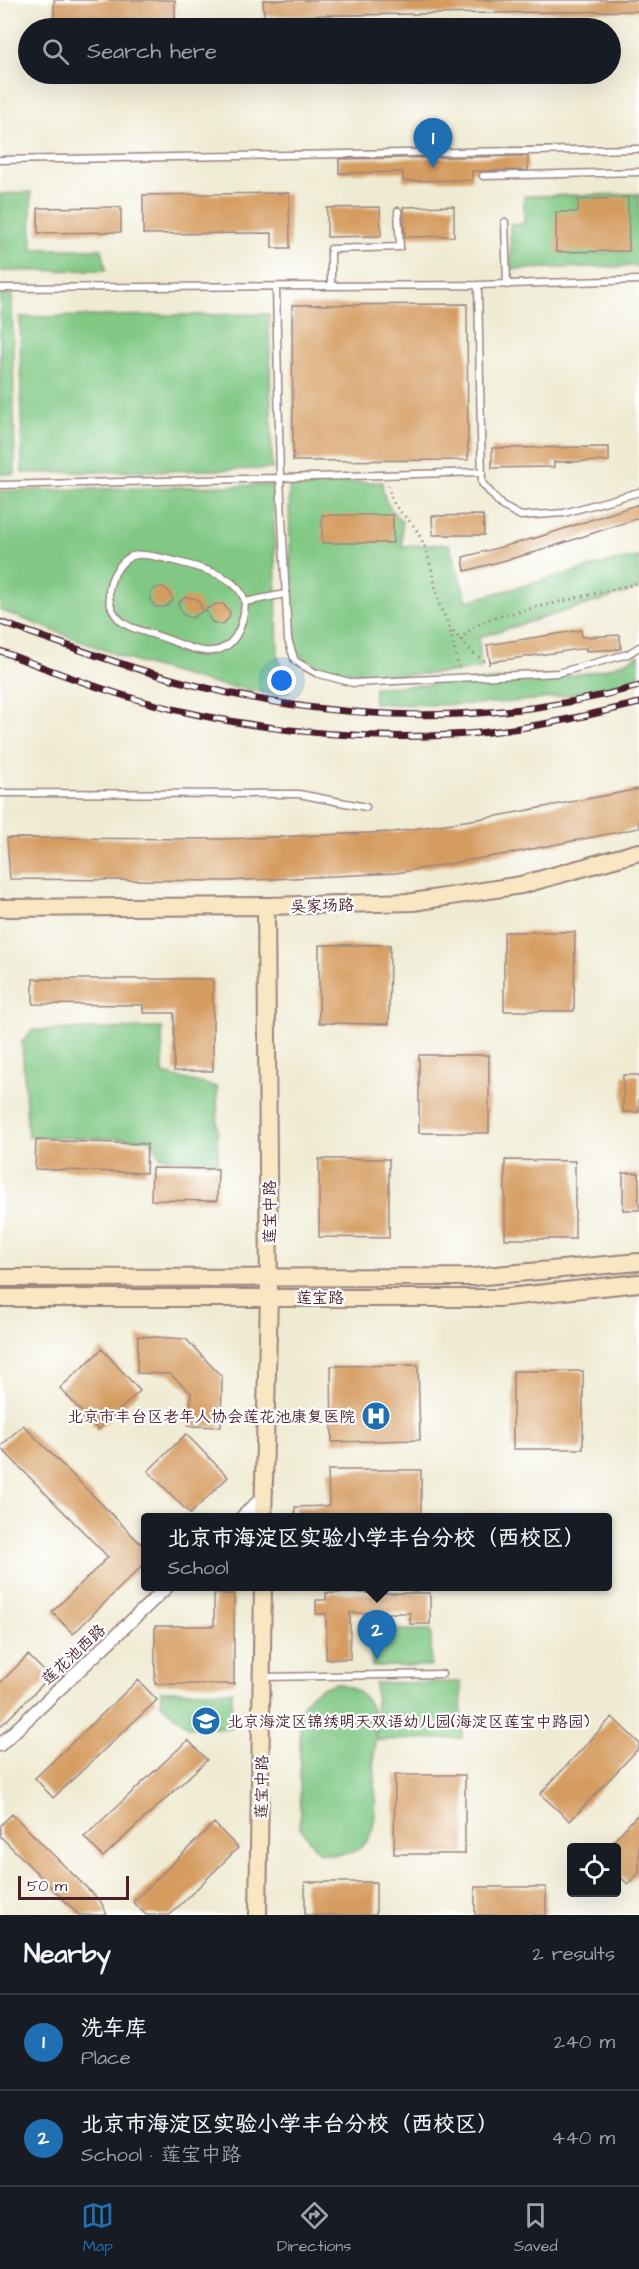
<!DOCTYPE html>
<meta charset="utf-8">
<style>
body{margin:0;font-family:"Architects Daughter","LXGW WenKai TC",sans-serif;background:#20242c;color:#f1f3f6}
.controls{position:absolute;right:18px;bottom:18px;display:grid;overflow:hidden;border-radius:6px;box-shadow:0 6px 24px #0002}
.controls button{width:54px;height:54px;display:grid;place-items:center;padding:0;border:0;border-bottom:2px solid #363941;background:#171b24;color:#f1f3f6;font:30px sans-serif}
.scale{position:absolute;left:18px;bottom:15px;width:111px;box-sizing:border-box;padding-left:6px;border:3px solid #4a1f2b;border-top:0;font-size:16px;line-height:21px;white-space:nowrap;color:#4a1f2b;-webkit-text-stroke:4px #fff;paint-order:stroke}
.you{position:absolute;left:282px;top:681px;width:21px;height:21px;margin:-15px;border:4px solid #fff;border-radius:50%;background:#1a73e8;box-shadow:0 0 0 9px #1a73e833}
.badge{display:grid;place-items:center;width:39px;height:39px;border-radius:50%;background:#1f6fb2;color:#fff;font-size:20px;font-weight:700}
.pin{position:absolute;translate:-50% -50px;filter:drop-shadow(0 2px 3px #0008)}
.pin::after{content:'';position:absolute;top:32px;width:21px;height:18px;background:inherit;clip-path:polygon(0 0,100% 0,50% 100%)}
.popup{position:absolute;left:141px;top:1513px;width:471px;height:78px;box-sizing:border-box;display:grid;place-content:center;border-radius:6px;background:#171b24;filter:drop-shadow(0 2px 4px #0005);font-size:20px;white-space:nowrap;color:#9ea1a6}
.popup b{font-size:22px;color:#f1f3f6}
.popup::after{content:'';position:absolute;left:50%;top:100%;margin-left:-12px;border:12px solid transparent;border-top-color:#171b24}
.list{margin:0;padding:0;list-style:none}
h2{display:flex;justify-content:space-between;align-items:center;height:78px;margin:0;padding:0 24px;font-size:26px}
h2 small{font-size:20px;font-weight:400;color:#9ea1a6}
.list li{display:grid;grid-template-columns:39px 1fr auto;gap:18px;align-items:center;box-sizing:border-box;height:96px;padding:0 24px;border-top:2px solid #363941}
.list b{display:block;font-size:22px;white-space:nowrap}
.list p{margin:0;font-size:20px;white-space:nowrap;color:#9ea1a6}
.list em{font-size:20px;font-style:normal;color:#9ea1a6}
.icon{flex:none;width:33px;height:33px;fill:none;stroke:currentColor;stroke-width:2;stroke-linecap:round;stroke-linejoin:round}
.map{position:relative;flex:none;width:639px;height:1915px;overflow:hidden}
.search{position:absolute;background:#171b24;box-shadow:0 6px 24px #0002;left:18px;right:18px;top:18px;height:66px;display:flex;align-items:center;gap:15px;box-sizing:border-box;padding:0 21px;border-radius:33px;color:#9ea1a6;font-size:22px}
.sheet{height:270px;background:#171b24}
nav{display:flex;justify-content:space-around;align-items:center;box-sizing:border-box;height:84px;border-top:2px solid #363941;background:#171b24;font-size:16px;color:#9ea1a6}
nav a{display:grid;justify-items:center;gap:3px}
nav .on{color:#1f6fb2}
.map>svg:first-child{display:block}
</style>
<div class="map">
<svg width="639" height="1915" viewBox="0 0 639 1915">
<rect width="100%" height="100%" fill="#fff"/>
<filter id="ink" filterUnits="userSpaceOnUse"><feTurbulence type="fractalNoise" baseFrequency=".0167" numOctaves="2"/><feDisplacementMap in="SourceGraphic" scale="12" xChannelSelector="R" yChannelSelector="G"/><feConvolveMatrix kernelMatrix="1 2 1 2 8 2 1 2 1" color-interpolation-filters="sRGB"/></filter>
<filter id="wash" filterUnits="userSpaceOnUse"><feTurbulence type="fractalNoise" baseFrequency=".008" numOctaves="4" result="noise"/><feDisplacementMap in="SourceGraphic" scale="24" xChannelSelector="R" yChannelSelector="G"/><feGaussianBlur stdDeviation="1.35" result="paint"/><feColorMatrix in="noise" values="0 0 0 0 0 0 0 0 0 0 0 0 0 0 0 0 0 1.4 0 .05"/><feComposite in="paint" operator="in"/></filter>
<g filter="url(#wash)">
<rect width="100%" height="100%" fill="#efebd3"/>
<!-- green -->
<path fill="#80c884" stroke="#657458" stroke-width="1.5" d="M31 192 32 249H102L106 270 0 271V194Z
M639 194V266L511 269 510 224H524V196Z
M0 295H12L15 474H0Z
M269 314 272 469 22 473 20 317Z
M382 482C383 501 389 508 402 522V546L449 544 467 601 618 560 639 557V589L479 637 481 668C435 676 362 679 316 665 309 663 303 657 297 653L291 624 289 483Z
M273 485 278 656 289 691 276 695 211 683 136 662 0 610V491Z
M639 655V680C550 704 465 708 374 703V687C419 686 463 682 508 679 552 676 600 678 639 655Z
M162 1028 163 1074 217 1087 218 1163 161 1157 150 1139 28 1137 22 1042 32 1030Z
M371 1630H431V1666H372Z
M461 1682 462 1738 377 1740 375 1683Z
M337 1683C352 1687 365 1694 372 1709 377 1719 374 1747 374 1759 375 1805 388 1867 318 1852L300 1827V1712C308 1692 317 1689 337 1683Z
M161 1691H232V1728H190L161 1704Z"/>
<g id="blocks">
<!-- building -->
<path fill="#d59c60" d="M54 0H175V19L54 21Z
M263 0H639V11L264 16Z
M528 156V170L472 171V180L403 181V172L339 173V159Z
M289 193 290 248H272V233L143 234V195Z
M628 197 629 251 556 252V212H578V200Z
M454 206V236L405 237 403 207Z
M121 207V232L38 233V208Z
M380 207 381 236 327 237V208Z
M467 304 468 460 293 461 292 305Z
M609 447V461L554 462V467L492 468V448Z
M639 504V518L536 552 465 571 463 557 539 537Z
M322 515H393V543H322Z
M483 515 484 535H433L432 516Z
M163 587 169 592 173 600 165 607H155L150 599 151 592 156 588Z
M186 597 197 599 203 611 192 618 183 615 178 603Z
M216 604H223L230 612 229 618 222 625 212 622 205 610Z
M581 630 582 637 620 635 621 649 586 651V648L490 662 487 645Z
M639 789V828L512 853 396 873 229 881 10 879 7 838 226 839 394 832 497 816Z
M504 932H575L574 1011H504Z
M319 945H390L389 1024 319 1023Z
M33 979H213V1071H174V1013H143V1005L33 1004Z
M419 1055H489V1133H419Z
M623 1075H639V1112H623Z
M36 1140 147 1144 146 1173 35 1169Z
M319 1159H389V1238L319 1237Z
M505 1160 575 1161V1239H505Z
M152 1168 218 1169 217 1201 151 1200Z
M623 1173H639V1210H623Z
M138 1336 186 1339 222 1377 221 1427 189 1426 191 1393 170 1374 137 1373Z
M102 1349 140 1391 98 1430 60 1388Z
M418 1365 420 1440 332 1442 331 1366Z
M513 1371H583V1449H513Z
M23 1425 146 1549V1562L73 1634 52 1612 108 1557 0 1447Z
M186 1434 228 1477 190 1514 148 1471Z
M328 1470H421V1518H295V1507L329 1506Z
M326 1593H430V1624H410V1613H350V1659H326V1614H316V1600H326Z
M214 1594H234V1684H155V1626H214Z
M28 1655 50 1677 0 1727V1683Z
M138 1680 157 1700 53 1798 35 1778Z
M612 1717 639 1743V1748L570 1821 540 1794Z
M188 1740 207 1760 103 1857 84 1837Z
M395 1775H465V1854H394Z
M639 1813V1873L628 1884 616 1873V1848H607Z
M12 1814 101 1902 107 1915H79L0 1836V1826Z
M214 1823 238 1848 170 1915H146L133 1902Z
M305 1882H376V1915H305Z
M475 1887H546V1915H475Z"/>
</g>
</g>
<g filter="url(#ink)">
<use href="#blocks" fill-opacity="0" stroke="#9c857f" stroke-width="1.5"/>
<g fill="none" stroke-linecap="round" stroke-linejoin="round">
<!-- lane casing -->
<g stroke="#9c857f" stroke-width="9">
<path id="lane" d="M0 160 639 149
M483 176 639 172
M505 222 507 285
M478 285 482 483 502 506 521 516 564 513 639 492
M331 286V249L400 247 398 211
M0 288 478 285 639 280
M482 472 280 478 288 640 295 661 316 673 353 683 558 673 628 654 639 647
M0 485 280 478 276 287
M245 602C243 592 234 583 225 578 212 570 151 553 137 555 121 557 109 579 109 593 109 605 114 617 125 624 136 631 152 633 164 638 176 642 191 650 204 651 234 654 244 626 245 602L285 594
M0 793 299 794 366 807
M263 1677 442 1674"/>
</g>
<!-- street casing -->
<g stroke="#9c857f" stroke-width="15">
<path id="street" d="M241 1518 263 1497
M0 1745 168 1586"/>
</g>
<!-- secondary casing -->
<g stroke="#9c857f" stroke-width="20">
<path id="secondary" d="M0 908 266 906 413 902 521 885 639 852
M0 1278 474 1277 639 1262
M0 1298H498L639 1283
M263 1518 269 1297 266 906
M258 1915 263 1586"/>
</g>
<!-- path -->
<path stroke="#9c857f" stroke-width="3" stroke-dasharray="1.5 4.5" stroke-linecap="butt" d="M389 485C390 510 406 513 417 531 431 555 433 580 440 606 441 611 444 614 446 619 452 633 454 652 459 668
M449 627 475 655 493 666
M460 640 472 628 492 618 639 583"/>
<!-- lane -->
<use href="#lane" stroke="#fff" stroke-width="6"/>
<!-- street -->
<use href="#street" stroke="#fff" stroke-width="12"/>
<!-- secondary -->
<use href="#secondary" stroke="#f9e7c3" stroke-width="16"/>
<!-- rail casing -->
<g stroke="#4a1f2b" stroke-width="7">
<path id="rail" d="M0 622C63 644 125 667 190 684 336 722 493 727 639 686
M0 651C58 673 116 696 177 710 274 733 379 742 479 733 533 728 586 716 639 703"/>
</g>
<!-- rail -->
<use href="#rail" stroke="#fff" stroke-width="4.5" stroke-dasharray="14" stroke-linecap="butt"/>
</g>
</g>
<!-- icons -->
<defs>
<g id="hospital-disc" transform="scale(1.5)"><circle r="9.5" fill="#1f6fb2" stroke="#fff"/><path d="M-5-5h3v3.5h4V-5h3V5h-3V1.5h-4V5h-3Z" fill="#fff"/></g>
<g id="school-disc" transform="scale(1.5)"><circle r="9.5" fill="#1f6fb2" stroke="#fff"/><path d="M0-5L7-2L0 1L-7-2ZM-4 1L0 2.5L4 1V4Q0 6-4 4Z" fill="#fff"/></g>
</defs>
<g fill-rule="evenodd">
<use href="#hospital-disc" x="376" y="1416"/>
<use href="#school-disc" x="206" y="1721"/>
</g>
<g text-anchor="middle" stroke-width="4.5" stroke-linejoin="round" paint-order="stroke">
<!-- street labels -->
<g font-size="16" fill="#4a1f2b" stroke="#fff">
<text transform="translate(322 905) rotate(-2)" y="6">吴家场路</text>
<text transform="translate(269 1212) rotate(-90)" y="6">莲宝中路</text>
<text x="320" y="1303">莲宝路</text>
<text transform="translate(73 1654) rotate(-43)" y="6">莲花池西路</text>
<text transform="translate(261 1787) rotate(-89)" y="6">莲宝中路</text>
</g>
<!-- poi labels -->
<g font-size="16" fill="#4a1f2b" stroke="#fff" text-anchor="end">
<text x="355" y="1422">北京市丰台区老年人协会莲花池康复医院</text>
<text x="227" y="1727" text-anchor="start">北京海淀区锦绣明天双语幼儿园(海淀区莲宝中路园)</text>
</g>
</g>
</svg>
<div class="controls">
<button><svg class="icon" aria-label="locate" viewBox="0 0 24 24"><circle cx="12" cy="12" r="6"/><path d="M12 2v4M12 18v4M2 12h4M18 12h4"/></svg></button>
</div>
<div class="scale">50 m</div>
<div class="you"></div>
<div class="pin badge" style="left:433px;top:168px">1</div>
<div class="pin badge" style="left:377px;top:1660px">2</div>
<div class="popup"><b>北京市海淀区实验小学丰台分校（西校区）</b>School</div>
<div class="search"><svg class="icon" aria-label="search" viewBox="0 0 24 24"><circle cx="10" cy="10" r="6"/><path d="M15 15l6 6"/></svg>Search here</div>
</div>
<section class="sheet">
<h2>Nearby<small>2 results</small></h2>
<ul class="list">
<li><span class="badge">1</span><div><b>洗车库</b><p>Place</p></div><em>240 m</em></li>
<li><span class="badge">2</span><div><b>北京市海淀区实验小学丰台分校（西校区）</b><p>School · 莲宝中路</p></div><em>440 m</em></li>
</ul>
</section>
<nav>
<a class="on"><svg class="icon" aria-label="map" viewBox="0 0 24 24"><path d="M3 6l6-2 6 2 6-2v14l-6 2-6-2-6 2zM9 4v14M15 6v14"/></svg>Map</a>
<a><svg class="icon" aria-label="directions" viewBox="0 0 24 24"><path d="M12 3l9 9-9 9-9-9zM9 14v-3h6M13 9l2 2-2 2"/></svg>Directions</a>
<a><svg class="icon" aria-label="saved" viewBox="0 0 24 24"><path d="M7 4h10v16l-5-4-5 4z"/></svg>Saved</a>
</nav>
